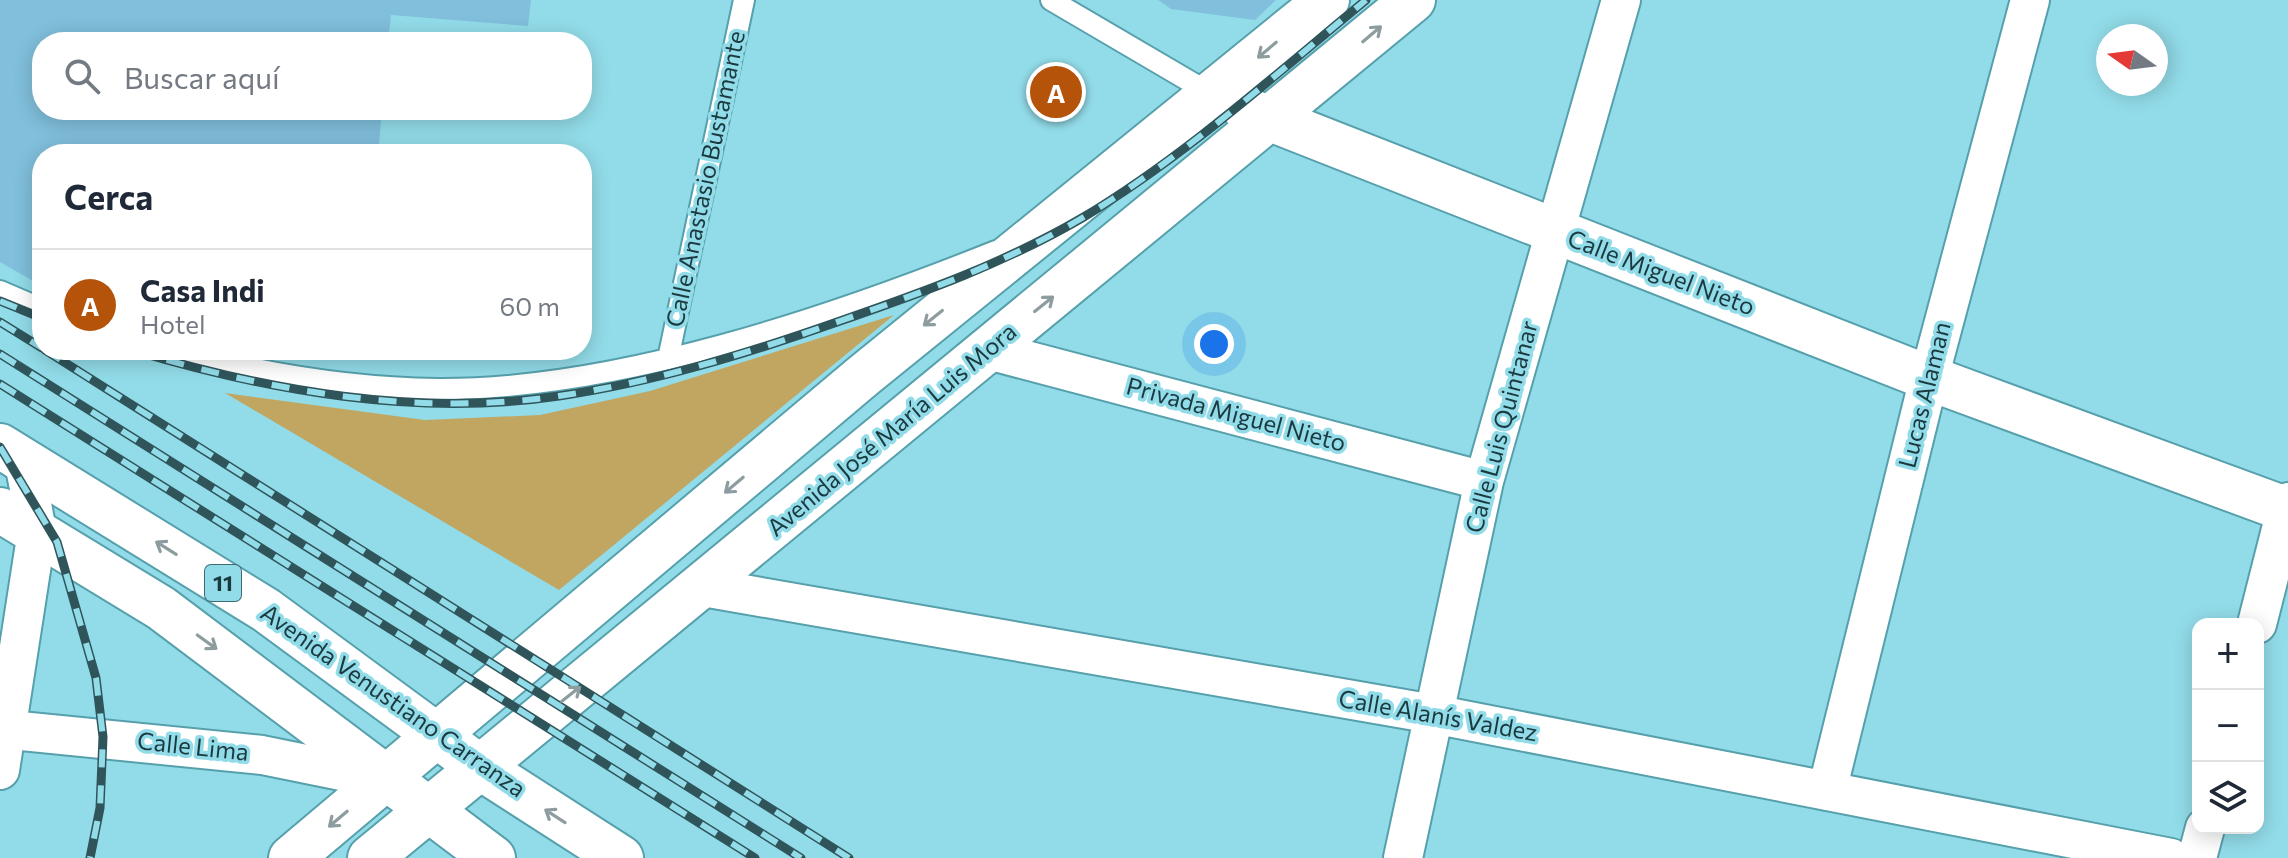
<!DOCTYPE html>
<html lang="es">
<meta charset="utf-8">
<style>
body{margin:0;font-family:Commissioner,sans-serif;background:#f6f6f7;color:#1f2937}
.controls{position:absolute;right:24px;bottom:24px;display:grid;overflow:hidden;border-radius:16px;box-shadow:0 4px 20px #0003}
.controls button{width:72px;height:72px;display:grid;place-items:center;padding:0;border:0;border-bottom:2px solid #e0e1e3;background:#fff;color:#1f2937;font:40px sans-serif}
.compass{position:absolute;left:2096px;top:24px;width:72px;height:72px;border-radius:50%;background:#fff;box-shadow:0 4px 20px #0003;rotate:284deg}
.you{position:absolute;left:1214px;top:344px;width:28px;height:28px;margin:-20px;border:6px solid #fff;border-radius:50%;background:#1a73e8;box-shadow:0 0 0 12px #1a73e833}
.badge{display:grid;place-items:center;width:52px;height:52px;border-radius:50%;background:#b45309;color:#fff;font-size:26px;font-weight:700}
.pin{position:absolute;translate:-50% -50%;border:4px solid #fff;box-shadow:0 2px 8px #0006}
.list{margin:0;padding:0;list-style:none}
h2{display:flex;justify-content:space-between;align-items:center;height:104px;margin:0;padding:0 32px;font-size:34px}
h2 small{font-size:26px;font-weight:400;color:#747a83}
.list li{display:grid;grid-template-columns:52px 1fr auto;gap:24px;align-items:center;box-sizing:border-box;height:112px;padding:0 32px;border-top:2px solid #e0e1e3}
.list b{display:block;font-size:30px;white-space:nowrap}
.list p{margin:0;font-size:26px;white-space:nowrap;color:#747a83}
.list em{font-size:26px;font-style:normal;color:#747a83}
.icon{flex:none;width:44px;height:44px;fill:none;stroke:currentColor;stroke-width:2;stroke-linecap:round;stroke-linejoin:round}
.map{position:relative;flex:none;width:2288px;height:858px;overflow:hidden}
.search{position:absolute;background:#fff;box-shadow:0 4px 20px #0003;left:32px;top:32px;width:560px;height:88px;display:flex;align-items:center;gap:20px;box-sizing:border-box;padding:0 28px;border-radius:32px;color:#747a83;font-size:30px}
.panel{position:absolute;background:#fff;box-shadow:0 4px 20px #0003;left:32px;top:144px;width:560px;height:216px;border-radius:32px}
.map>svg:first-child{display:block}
</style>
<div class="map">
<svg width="2288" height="858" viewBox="0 0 2288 858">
<rect width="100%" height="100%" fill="#92dce9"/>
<!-- green -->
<path fill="#c1a662" d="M894 315 559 590 225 393 425 420 540 415 650 391Z"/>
<!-- building -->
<path fill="#81bfdc" d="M0 0H531L528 26 391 15 388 42H42V110H382L378 154H42V286L0 262Z
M1158 0H1276L1255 20 1171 9Z"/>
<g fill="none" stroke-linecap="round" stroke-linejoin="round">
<!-- lane casing -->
<g stroke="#56a0ac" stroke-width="24">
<path id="lane" d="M1051 0 1213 95
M0 291 42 309
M174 350C260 373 349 388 438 389 617 390 831 317 996 251
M668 359 744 0"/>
</g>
<!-- street casing -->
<g stroke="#56a0ac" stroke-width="42">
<path id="street" d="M988 350 1484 481
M703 587 1433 714 2171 858
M2257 624 2288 502
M0 729 262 755 385 780
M0 770 37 531 24 462
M1827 791 1929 378 2030 0
M1403 858 1484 481 1621 0
M2197 858 2205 828"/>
</g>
<!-- secondary casing -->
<g stroke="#56a0ac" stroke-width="48">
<path id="secondary" d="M1245 109 1929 378 2288 510
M291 858 863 376 1327 0
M370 858 1413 0"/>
</g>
<!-- primary casing -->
<g stroke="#56a0ac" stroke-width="48">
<path id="primary" d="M0 446 266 610 481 768 621 858
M0 510 161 608 493 858"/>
</g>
<!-- lane -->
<use href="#lane" stroke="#fff" stroke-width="20"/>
<!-- street -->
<use href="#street" stroke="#fff" stroke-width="38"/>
<!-- secondary -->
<use href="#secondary" stroke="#fff" stroke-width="44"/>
<!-- primary -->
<use href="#primary" stroke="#fff" stroke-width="44"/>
<!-- rail casing -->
<g stroke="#2f555b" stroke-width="9">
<path id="rail" d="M0 301 42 318
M0 322 42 348
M45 350 849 858
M132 350C269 391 416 417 559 396 655 382 749 353 840 321 924 292 1005 263 1082 218 1184 157 1275 75 1366 0
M0 354 801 858
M0 384 755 858
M0 447 57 542 96 678 103 737 100 808 90 858"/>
</g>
<!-- rail -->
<use href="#rail" stroke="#92dce9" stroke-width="6" stroke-dasharray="18" stroke-linecap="butt"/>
</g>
<!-- one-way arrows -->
<defs><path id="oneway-shaft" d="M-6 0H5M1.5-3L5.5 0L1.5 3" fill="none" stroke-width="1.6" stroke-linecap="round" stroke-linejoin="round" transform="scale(2)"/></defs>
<g stroke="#8d9c9f">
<use href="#oneway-shaft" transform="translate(1372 34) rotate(-40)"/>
<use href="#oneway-shaft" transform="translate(1267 50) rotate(140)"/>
<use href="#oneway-shaft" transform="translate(1044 304) rotate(-39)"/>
<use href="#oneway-shaft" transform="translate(933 318) rotate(141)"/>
<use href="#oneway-shaft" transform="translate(734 485) rotate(140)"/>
<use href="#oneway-shaft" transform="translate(166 548) rotate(-148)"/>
<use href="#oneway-shaft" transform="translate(207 642) rotate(36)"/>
<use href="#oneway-shaft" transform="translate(571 694) rotate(-38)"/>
<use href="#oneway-shaft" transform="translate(555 816) rotate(-147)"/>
<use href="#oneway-shaft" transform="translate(338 819) rotate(140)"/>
</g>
<g text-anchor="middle" stroke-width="7" stroke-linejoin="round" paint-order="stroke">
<!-- shield labels -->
<rect fill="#92dce9" stroke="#3f6b72" stroke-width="2" x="205" y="565" width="36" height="36" rx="6"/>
<g font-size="22" font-weight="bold" fill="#1b3a3f">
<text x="223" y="591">11</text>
</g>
<!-- street labels -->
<g font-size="24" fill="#1b3a3f" stroke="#92dce9">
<text transform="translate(706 179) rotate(-78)" y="8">Calle Anastasio Bustamante</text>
<text transform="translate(1661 273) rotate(21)" y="8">Calle Miguel Nieto</text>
<text transform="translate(1925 395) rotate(-76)" y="8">Lucas Alaman</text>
<text transform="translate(1236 415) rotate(15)" y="8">Privada Miguel Nieto</text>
<text transform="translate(1502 427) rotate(-75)" y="8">Calle Luis Quintanar</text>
<text transform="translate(892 430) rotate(-40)" y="8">Avenida José María Luis Mora</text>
<text transform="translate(393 701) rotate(35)" y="8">Avenida Venustiano Carranza</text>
<text transform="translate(1438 716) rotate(10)" y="8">Calle Alanís Valdez</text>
<text transform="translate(193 747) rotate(6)" y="8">Calle Lima</text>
</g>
</g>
</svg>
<div class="controls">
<button>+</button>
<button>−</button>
<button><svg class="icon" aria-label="layers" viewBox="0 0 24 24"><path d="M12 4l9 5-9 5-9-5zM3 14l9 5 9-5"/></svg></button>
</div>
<svg class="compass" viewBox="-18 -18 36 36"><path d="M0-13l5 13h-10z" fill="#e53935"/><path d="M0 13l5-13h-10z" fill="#747a83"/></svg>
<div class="you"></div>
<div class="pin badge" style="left:1056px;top:92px">A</div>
<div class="search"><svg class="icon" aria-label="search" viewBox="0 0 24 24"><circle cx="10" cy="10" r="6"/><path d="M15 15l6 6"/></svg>Buscar aquí</div>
<section class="panel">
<h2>Cerca<small></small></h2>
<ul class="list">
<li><span class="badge">A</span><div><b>Casa Indi</b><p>Hotel</p></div><em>60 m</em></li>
</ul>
</section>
</div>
